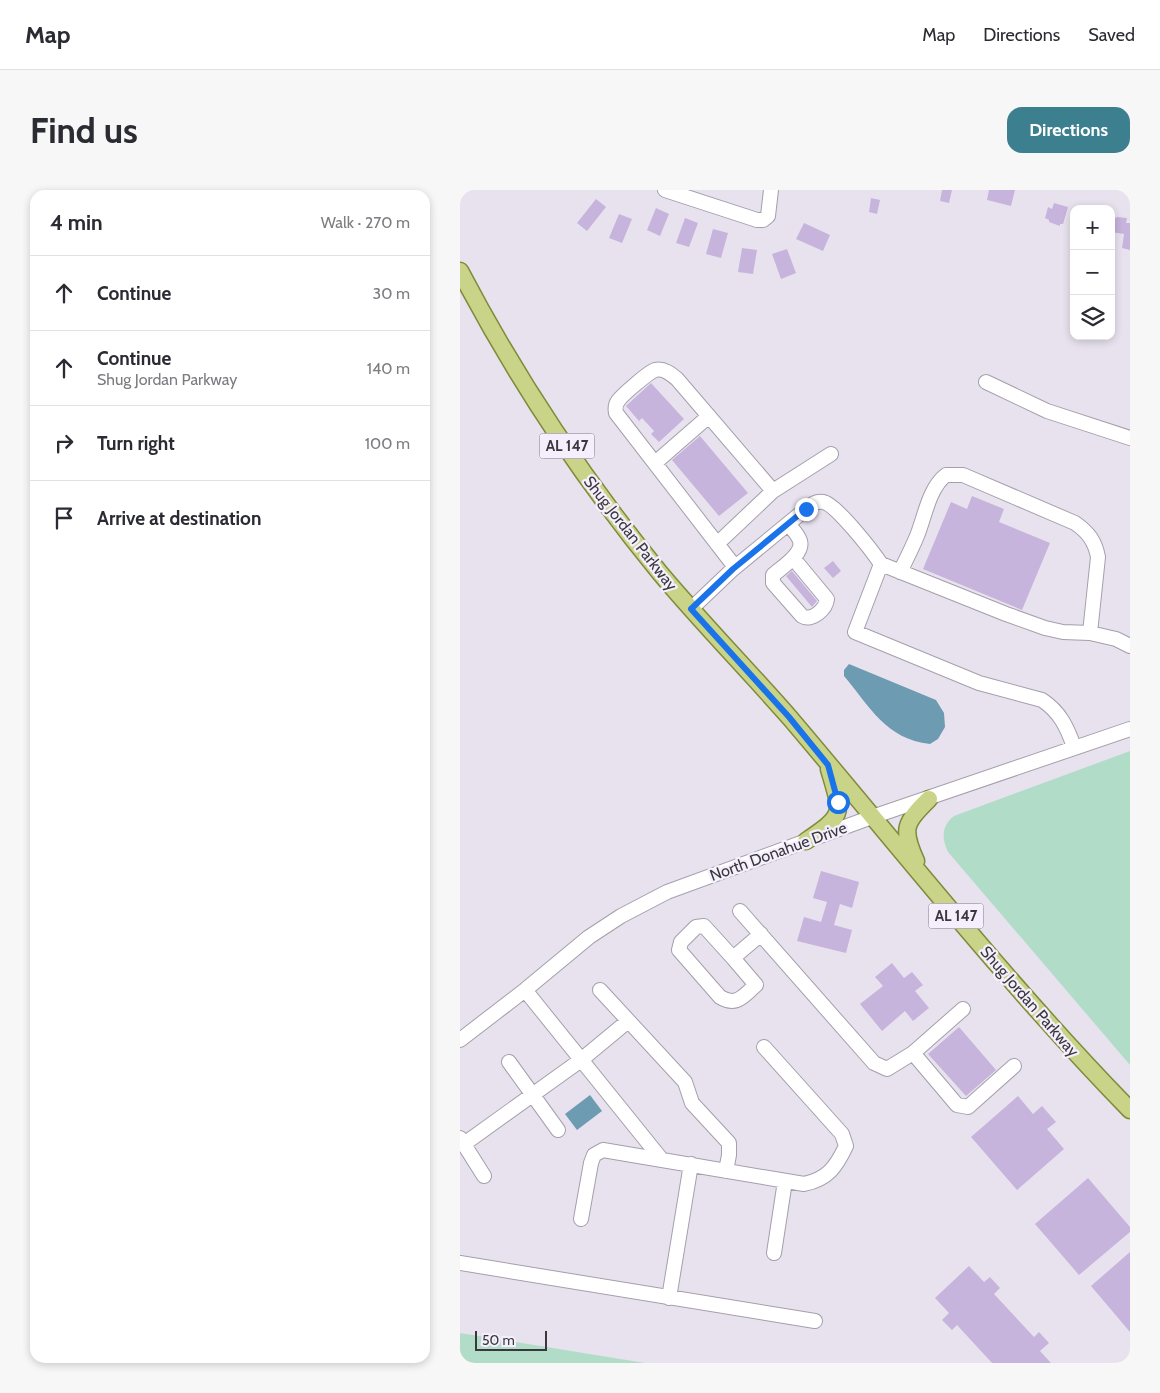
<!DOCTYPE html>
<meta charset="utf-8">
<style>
body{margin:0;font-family:Cabin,sans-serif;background:#f7f7f7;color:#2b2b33}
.controls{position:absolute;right:15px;top:15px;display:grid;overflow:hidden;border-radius:10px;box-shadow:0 2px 8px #0003}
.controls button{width:45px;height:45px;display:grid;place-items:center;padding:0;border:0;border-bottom:1px solid #e1e1e2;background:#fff;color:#2b2b33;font:25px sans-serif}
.scale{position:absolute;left:15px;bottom:12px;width:72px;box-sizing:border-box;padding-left:5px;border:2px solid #3a383d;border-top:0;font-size:14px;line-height:18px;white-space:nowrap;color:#3a383d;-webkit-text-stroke:4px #f5effd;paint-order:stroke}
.stop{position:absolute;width:15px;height:15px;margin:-11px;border:4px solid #1a73e8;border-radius:50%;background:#fff}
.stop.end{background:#1a73e8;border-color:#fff;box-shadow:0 1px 5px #0008}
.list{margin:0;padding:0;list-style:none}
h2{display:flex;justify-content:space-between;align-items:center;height:65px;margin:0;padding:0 20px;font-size:21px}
h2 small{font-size:16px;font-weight:400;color:#7c7c81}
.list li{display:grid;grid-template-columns:32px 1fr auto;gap:15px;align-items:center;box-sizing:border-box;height:75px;padding:0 20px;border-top:1px solid #e1e1e2}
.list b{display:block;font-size:19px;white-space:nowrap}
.list p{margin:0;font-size:16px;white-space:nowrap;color:#7c7c81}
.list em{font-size:16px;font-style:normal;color:#7c7c81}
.icon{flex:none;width:28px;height:28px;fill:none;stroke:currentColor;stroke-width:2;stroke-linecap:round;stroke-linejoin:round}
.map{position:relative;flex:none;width:670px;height:1173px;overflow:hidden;border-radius:15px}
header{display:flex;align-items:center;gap:30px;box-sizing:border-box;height:70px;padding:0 25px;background:#fff;border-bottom:1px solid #e1e1e2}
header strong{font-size:24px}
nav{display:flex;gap:28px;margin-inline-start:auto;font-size:18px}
.intro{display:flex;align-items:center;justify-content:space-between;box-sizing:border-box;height:120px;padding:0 30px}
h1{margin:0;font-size:35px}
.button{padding:12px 22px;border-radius:15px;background:#3c7f8f;color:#fff;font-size:18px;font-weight:700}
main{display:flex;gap:30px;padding:0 30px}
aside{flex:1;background:#fff;border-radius:15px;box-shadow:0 2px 8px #0003}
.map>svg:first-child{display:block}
</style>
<header>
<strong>Map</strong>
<nav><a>Map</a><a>Directions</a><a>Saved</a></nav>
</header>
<div class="intro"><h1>Find us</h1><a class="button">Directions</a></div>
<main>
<aside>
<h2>4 min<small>Walk · 270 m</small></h2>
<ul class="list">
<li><svg class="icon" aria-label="ahead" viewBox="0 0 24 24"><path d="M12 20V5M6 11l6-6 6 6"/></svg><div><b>Continue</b></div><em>30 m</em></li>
<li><svg class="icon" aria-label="ahead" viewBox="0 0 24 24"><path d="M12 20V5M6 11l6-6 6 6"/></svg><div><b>Continue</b><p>Shug Jordan Parkway</p></div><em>140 m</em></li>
<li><svg class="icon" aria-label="right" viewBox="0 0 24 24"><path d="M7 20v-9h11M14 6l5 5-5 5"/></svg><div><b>Turn right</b></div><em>100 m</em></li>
<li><svg class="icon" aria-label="arrive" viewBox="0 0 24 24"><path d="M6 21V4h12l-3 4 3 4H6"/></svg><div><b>Arrive at destination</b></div></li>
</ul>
</aside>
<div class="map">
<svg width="670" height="1173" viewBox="0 0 670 1173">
<rect width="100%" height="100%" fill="#e8e2ef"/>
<!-- green -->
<path fill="#b1ddc8" d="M670 561V875L488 662C481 648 482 635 494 626Z
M0 1143 185 1173H0Z"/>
<!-- water -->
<path fill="#6d9bb2" d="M389 474 476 510 484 523 485 537 478 549 470 554C426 549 410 517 384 486V480Z
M130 905 142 921 117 940 105 924Z"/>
<!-- building -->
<path fill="#c6b4dc" d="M482 0H492L489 13 480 11Z
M529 0H555L551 16 527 10Z
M411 8 420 10 417 24 409 22Z
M136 9 146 17 127 41 117 33Z
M594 13 608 17 603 34H600V36L589 32V30L585 28 588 17 592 19Z
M196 18 209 24 200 46 187 40Z
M159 24 172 29 162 53 149 48Z
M657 27 667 28 666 33H670V60L662 58 664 44 651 42V28H656Z
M225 28 238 33 229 57 216 53Z
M344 33 370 45 363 61 336 49Z
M253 39 268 43 261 68 246 64Z
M282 58 297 60 293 84 278 82Z
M327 59 336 83 321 89 312 64Z
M191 193 224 229 199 252 191 244 194 241 182 228 179 231 166 216Z
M240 246 288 303 259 326 212 270Z
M512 306 544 319 539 332 590 353 562 420 463 379 491 312 507 319Z
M373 371 381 381 373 388 364 378Z
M332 381 357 411 352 417 326 386Z
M361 681 399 692 392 718 380 714 374 735 392 740 386 763 337 751 344 727 361 732 367 712 353 708Z
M432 773 444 788 452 782 463 795 455 801 469 818 453 831 445 821 422 841 400 814 423 796 415 787Z
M499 837 536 880 506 906 468 864Z
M558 906 573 924 582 916 596 932 587 939 604 959 557 1000 511 947Z
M628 988 670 1037V1042L619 1085 575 1034Z
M670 1062V1142L631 1096Z
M509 1076 524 1092 530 1087 540 1098 534 1104 574 1147 579 1142 589 1153 580 1161 591 1173H532L497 1135 492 1140 482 1130 489 1123 475 1108Z"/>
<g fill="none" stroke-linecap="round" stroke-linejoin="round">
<!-- minor casing -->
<g stroke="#a49fab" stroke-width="16">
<path id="minor" d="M205 0 297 30H303L308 26 311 0
M526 192 587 221 670 248
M195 273 249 226
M328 334C332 339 338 344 340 351 344 364 322 377 313 385V393L342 426C352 432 366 419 367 409L333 368
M257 354 313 301 371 264
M421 374 395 442 519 493 582 510C600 522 607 537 614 557
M275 377 156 223C155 218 155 215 158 211 162 205 189 182 195 180 204 178 211 184 217 189L313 301
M440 382C446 370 452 358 457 346 465 326 469 298 486 285H503L615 333C628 342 635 351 638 367L630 443
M231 419 273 379 346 319C351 315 355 311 363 312 376 314 413 362 421 374L546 424 585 438 603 442 630 443 656 449 670 456
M280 721 414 873 427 879 453 863 503 819
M273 768 296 795C283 806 277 817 260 807L219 760 221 752 236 737 244 736 273 768 301 744
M65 800 202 970 344 994C368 989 376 977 386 956L382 944 304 857
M140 800 225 892 232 913 269 953V965L266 981
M0 850 65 800 129 747 161 726 207 702 412 627 670 539
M453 863 497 915 508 917 554 876
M49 872 98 940
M0 948 24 986
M4 954 121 870 168 831
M121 1029 131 973 134 965 143 960 202 970
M314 1063 325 991
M0 1073 355 1131
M209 1108 231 974"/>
</g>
<!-- major casing -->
<g stroke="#808b3a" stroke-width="19">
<path id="major" d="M0 81C56 188 124 290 200 383 242 433 287 479 330 528 442 660 549 796 670 920
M346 651C386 624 382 624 369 579
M456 671C441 638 445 633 469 609"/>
</g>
<!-- minor -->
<use href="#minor" stroke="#fff" stroke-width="14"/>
<!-- major -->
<use href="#major" stroke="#c9d488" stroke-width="16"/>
</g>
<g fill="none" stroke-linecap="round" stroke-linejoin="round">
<!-- route -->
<path stroke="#1a73e8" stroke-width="6" d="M346 319 273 379 231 419 329 527 368 575 378 612"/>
</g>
<g text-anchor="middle" stroke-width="4.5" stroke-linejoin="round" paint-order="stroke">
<!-- shield labels -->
<g fill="#f5effd" stroke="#726f77" stroke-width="1">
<rect x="79.5" y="243.5" width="55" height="25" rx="4"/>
<rect x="468.5" y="713.5" width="55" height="25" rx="4"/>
</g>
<g font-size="15" font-weight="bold" fill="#3a383d">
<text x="107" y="261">AL 147</text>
<text x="496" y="731">AL 147</text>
</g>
<!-- street labels -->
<g font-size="16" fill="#3a383d" stroke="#f5effd">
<text transform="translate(171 343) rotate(52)" y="6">Shug Jordan Parkway</text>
<text transform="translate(318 661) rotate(-20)" y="6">North Donahue Drive</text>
<text transform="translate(570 811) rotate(49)" y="6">Shug Jordan Parkway</text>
</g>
</g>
</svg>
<div class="controls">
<button>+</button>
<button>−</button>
<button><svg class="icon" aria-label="layers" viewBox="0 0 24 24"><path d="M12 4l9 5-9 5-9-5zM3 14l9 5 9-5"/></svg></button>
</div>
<div class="scale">50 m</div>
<div class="stop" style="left:378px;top:612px"></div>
<div class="stop end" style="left:346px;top:319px"></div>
</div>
</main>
